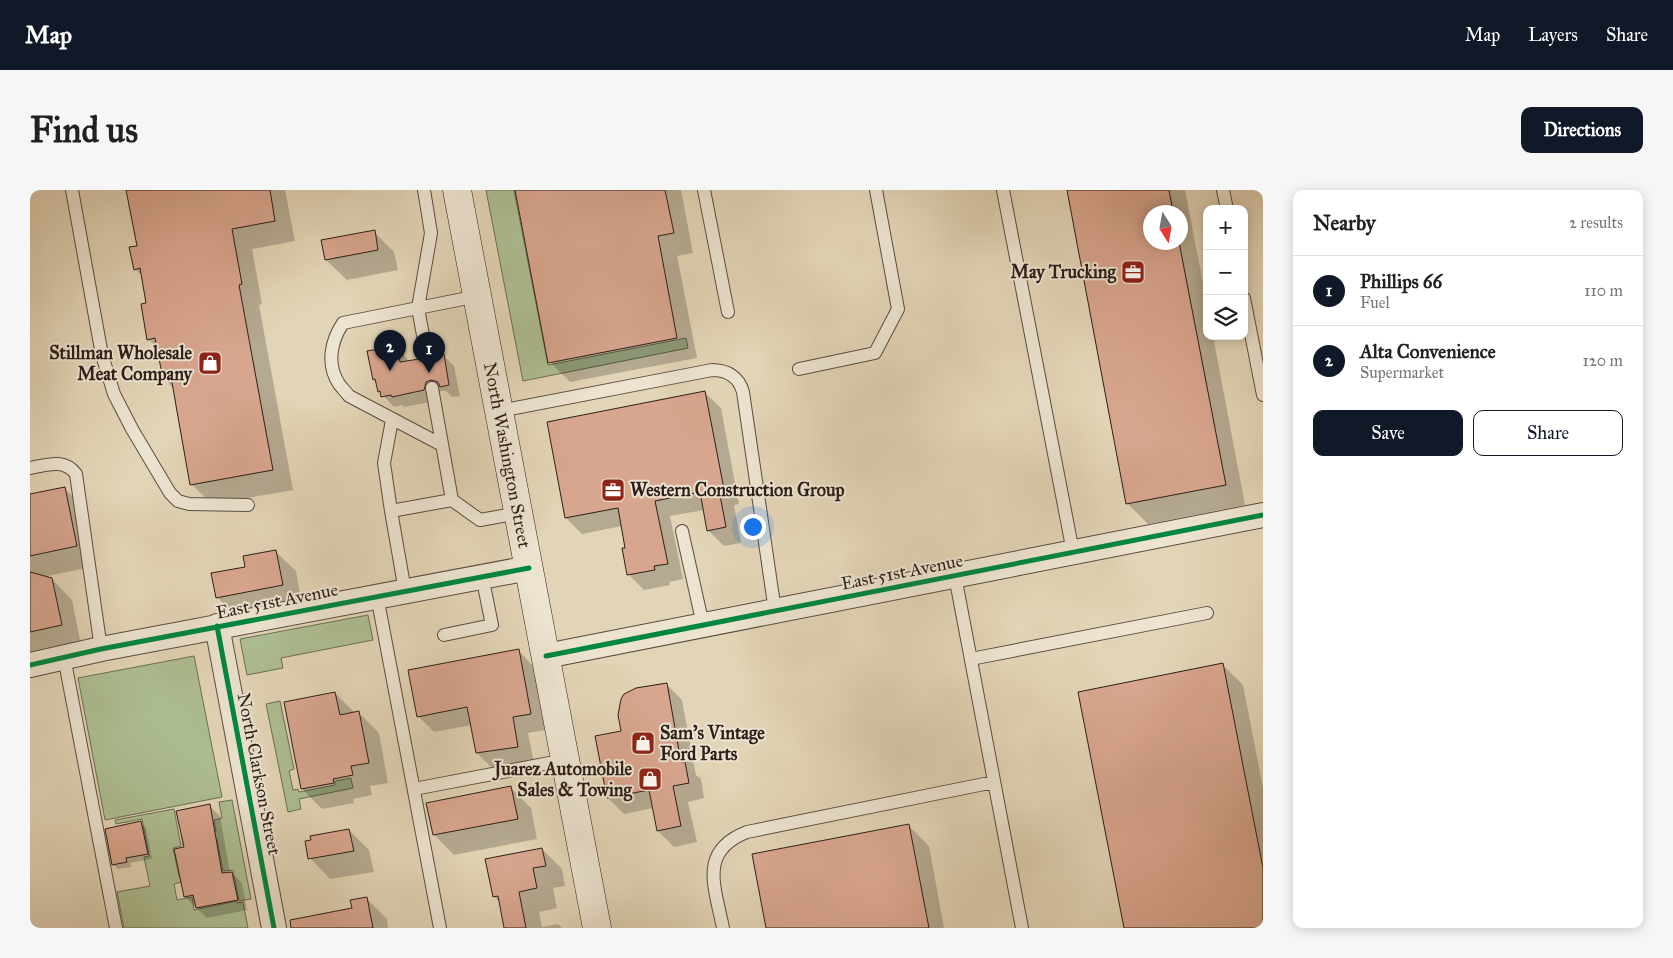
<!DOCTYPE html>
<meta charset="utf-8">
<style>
body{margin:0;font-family:"IM FELL Great Primer",serif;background:#f6f6f6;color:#202124}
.controls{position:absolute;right:15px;top:15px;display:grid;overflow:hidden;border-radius:10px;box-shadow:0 2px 12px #0003}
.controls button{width:45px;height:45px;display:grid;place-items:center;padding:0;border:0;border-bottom:1px solid #e0e0e0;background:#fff;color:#202124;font:25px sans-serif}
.compass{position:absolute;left:1113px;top:15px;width:45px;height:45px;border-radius:50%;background:#fff;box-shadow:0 2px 12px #0003;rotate:169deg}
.you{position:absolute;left:722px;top:336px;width:18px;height:18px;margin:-12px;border:4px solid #fff;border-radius:50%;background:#1a73e8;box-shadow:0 0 0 8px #1a73e833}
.badge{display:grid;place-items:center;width:32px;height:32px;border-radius:50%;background:#111827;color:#fff;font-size:16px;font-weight:700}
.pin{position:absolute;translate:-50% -41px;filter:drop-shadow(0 1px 2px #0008)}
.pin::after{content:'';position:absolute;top:26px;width:18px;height:15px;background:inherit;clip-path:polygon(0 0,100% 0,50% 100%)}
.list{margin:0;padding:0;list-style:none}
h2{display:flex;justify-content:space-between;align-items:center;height:65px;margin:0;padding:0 20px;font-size:21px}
h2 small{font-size:16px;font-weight:400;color:#757577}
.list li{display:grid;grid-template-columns:32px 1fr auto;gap:15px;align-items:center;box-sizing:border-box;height:70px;padding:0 20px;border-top:1px solid #e0e0e0}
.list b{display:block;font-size:19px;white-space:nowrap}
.list p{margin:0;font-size:16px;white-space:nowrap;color:#757577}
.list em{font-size:16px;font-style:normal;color:#757577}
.actions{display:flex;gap:10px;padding:15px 20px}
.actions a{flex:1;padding:11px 0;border:1px solid #111827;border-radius:10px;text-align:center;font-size:18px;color:#111827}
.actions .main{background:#111827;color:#fff}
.icon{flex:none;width:28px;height:28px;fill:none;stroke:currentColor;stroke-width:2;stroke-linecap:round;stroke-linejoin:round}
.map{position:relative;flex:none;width:1233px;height:738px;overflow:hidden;border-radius:10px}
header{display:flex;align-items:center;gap:30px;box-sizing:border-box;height:70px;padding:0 25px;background:#111827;color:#fff}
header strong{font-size:24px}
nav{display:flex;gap:28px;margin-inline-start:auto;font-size:18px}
.intro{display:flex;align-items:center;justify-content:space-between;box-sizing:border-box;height:120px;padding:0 30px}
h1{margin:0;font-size:35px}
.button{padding:12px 22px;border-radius:10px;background:#111827;color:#fff;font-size:18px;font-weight:700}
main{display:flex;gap:30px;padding:0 30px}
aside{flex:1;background:#fff;border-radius:10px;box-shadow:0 2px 12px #0003}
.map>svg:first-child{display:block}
</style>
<header>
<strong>Map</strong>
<nav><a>Map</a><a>Layers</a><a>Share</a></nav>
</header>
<div class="intro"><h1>Find us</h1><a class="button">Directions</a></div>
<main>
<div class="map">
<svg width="1233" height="738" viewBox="0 0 1233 738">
<rect width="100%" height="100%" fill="#e2d4b6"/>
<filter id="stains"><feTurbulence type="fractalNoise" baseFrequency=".004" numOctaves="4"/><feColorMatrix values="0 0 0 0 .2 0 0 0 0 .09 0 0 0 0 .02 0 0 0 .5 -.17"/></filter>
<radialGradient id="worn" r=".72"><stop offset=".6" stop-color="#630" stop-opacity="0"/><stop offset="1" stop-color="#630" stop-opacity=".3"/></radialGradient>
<!-- green -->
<path fill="#adbe92" stroke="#6c6e56" d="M456 0H484L518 175 656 148 658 158 493 191Z
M338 425 343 450 251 468 253 478 217 485 210 449Z
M164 466 192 607 75 630 48 488Z
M250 511 264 579 259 581 263 600 268 599 269 602 305 595V591L321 588 323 598 269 609 271 619 258 622 236 514Z
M202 610 221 709 209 711 203 680 193 681 187 649 153 655 152 648 186 641 184 630 192 628 189 612Z
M144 619 151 656 143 658 149 686H151L152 692 144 694 147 710 162 707 164 720 207 711V713L213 712 218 738H94L87 702 120 696 114 667 119 666 112 629 86 634 85 630Z"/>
<!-- shadow -->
<path fill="#0003" fill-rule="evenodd" d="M97 0H255L265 51 222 59 232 114 229 115 263 300 182 314 161 294 144 199 134 188 129 159 118 149V114L113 87 105 79 108 57Z
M487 0H651L663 63 647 66 667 168 540 192 520 172Z
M1038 0H1155L1177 114V146H1183L1215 315 1118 334 1098 314ZM1120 22H1150V52H1120Z
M344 42 364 62 368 80 317 90 296 70Z
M366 157 377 168 378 172 398 176 413 165 424 176 430 206 422 207 416 201H411L405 206V211L374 217 372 215 364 217 349 201 347 192 344 189Z
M675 203 691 218 709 314 704 315 711 353 694 356 678 340 674 320 640 326 653 389 639 392 640 395 614 400 598 384 597 359 592 336 552 344 536 328 518 233Z
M34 298 55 318 66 376 13 387 22 389 42 410 51 455 0 466V305Z
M245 361 266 381 272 415 208 428 187 407 216 378Z
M488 460 504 477 516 540 498 543 504 573 463 579 447 563 442 535 404 542 388 526Z
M1193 475 1213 495 1233 598V738H1095Z
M636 494 652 510 666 585 671 589 674 608 658 612 667 652 644 657 628 641 623 618 594 624 578 608 592 542Z
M305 503 325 523 328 522 349 543 358 593 340 596 342 605 323 609 324 613 292 619 272 599Z
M481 598 501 618 507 649 424 665 404 645Z
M179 616 190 626 200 683H202L212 693 217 720 177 728 155 707Z
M111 633 116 638 122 669 100 673 101 677 88 679 83 674Z
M878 635 899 656 914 738H738Z
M319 640 339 660 344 682 300 689 280 668Z
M512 659 532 679 535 696 523 698 527 718 509 722 512 737 528 734 532 738H475L470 713 464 706Z
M336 708 357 729 358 738H287L323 719Z"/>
<!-- building -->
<path fill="#d8a58e" stroke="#2c1f19" d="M96 0H240L245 31 202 39 212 94 209 95 243 280 160 295 141 187 133 189 125 148 117 150 111 114 116 113 110 78 104 80 99 57 107 56Z
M485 0H635L644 43 628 46 647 148 518 173Z
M1037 0H1139L1143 22H1120V52H1149L1196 295 1096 314Z
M345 40 348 60 295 70 291 50Z
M367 156 370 172 389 169 394 174 399 175 404 170 405 166 414 164 419 195 410 197 408 192 401 190 396 192 394 200 362 207 361 205 351 207 350 201 348 202 345 189 343 190 337 161Z
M675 201 694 299 689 300 696 337 677 341 670 302 625 311 638 374 624 376 625 380 597 385 592 358H595L588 318 535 328 517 232Z
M35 297 47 356 0 366V304Z
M246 360 253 395 186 408 181 383 215 377 213 366Z
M0 382 22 388 32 435 0 442Z
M489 459 501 524 483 527 488 557 446 563 437 517 387 527 378 480Z
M1193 473 1233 678V738H1094L1048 502Z
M637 493 651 572H655L659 593 643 596 651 636 627 641 619 600 577 608 565 546 591 541 588 525 591 509 594 504 606 498Z
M305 502 310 525 329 521 339 573 321 576 323 585 303 589 304 593 271 599 254 512Z
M481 596 488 629 403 645 396 613Z
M180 614 192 683 202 682 208 710 166 718 163 705 154 707 144 659 154 657 146 621Z
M111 631 118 664 96 668 97 672 82 675 75 639Z
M879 634 899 738H736L722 664Z
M319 639 324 661 278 669 275 651 281 650 280 646Z
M512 658 516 676 503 678 507 698 489 702 496 738H474L468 706 463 707 455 669Z
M337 707 343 738H261L260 730 322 718 320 710Z"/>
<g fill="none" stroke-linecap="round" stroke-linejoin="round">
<!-- lane casing -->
<g stroke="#5a4c40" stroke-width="14">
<path id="lane" d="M42 0 72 165 84 204 102 239 140 303 148 311 159 314 218 315
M394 0 401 43 388 118 397 167
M674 0 698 122
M973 0 1043 362
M1193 0 1197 19
M1214 108 1233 205
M769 179 845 163 868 119 846 0
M402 198 422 310 450 330 489 323
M469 221 682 180C697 180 709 187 713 202L745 421
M412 255 319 206C316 202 312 198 309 194 296 174 301 151 313 133L448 106
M0 278C17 275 34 268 46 284L71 459
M361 321 354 273 362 230
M652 341 673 435
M925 386 992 738
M375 401 361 321 422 310
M347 406 410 738
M414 445 462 435 452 386
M34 467 86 738
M941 469 1177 423
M384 599 535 570
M693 738C685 697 668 661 717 642L964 592"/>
</g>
<!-- street casing -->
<g stroke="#5a4c40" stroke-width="26">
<path id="street" d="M187 436 244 738
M516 466 1233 325
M0 475 71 459 499 378"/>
</g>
<!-- secondary casing -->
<g stroke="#2c1f19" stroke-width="29">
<g id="secondary">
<path id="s1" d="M427 0 567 738"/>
</g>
</g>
<!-- lane -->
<use href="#lane" stroke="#ece3d0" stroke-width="12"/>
<!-- street -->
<use href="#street" stroke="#ece3d0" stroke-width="24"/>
<!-- secondary -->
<use href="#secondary" stroke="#ece3d0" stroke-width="28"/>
<!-- cycleway casing -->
<g stroke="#ece3d0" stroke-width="8">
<path id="cycleway" d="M187 436 244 738
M516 466 1233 325
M0 475 71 459 499 378"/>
</g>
<!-- cycleway -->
<use href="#cycleway" stroke="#00873e" stroke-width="5"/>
</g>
<!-- icons -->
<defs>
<g id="office-square" transform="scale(1.25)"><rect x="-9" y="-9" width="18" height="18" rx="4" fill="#8f2418" stroke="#ece3d0"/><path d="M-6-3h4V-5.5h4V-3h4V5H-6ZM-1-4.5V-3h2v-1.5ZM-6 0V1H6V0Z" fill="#fff"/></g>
<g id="shop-square" transform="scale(1.25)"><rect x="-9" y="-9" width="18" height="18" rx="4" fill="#8f2418" stroke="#ece3d0"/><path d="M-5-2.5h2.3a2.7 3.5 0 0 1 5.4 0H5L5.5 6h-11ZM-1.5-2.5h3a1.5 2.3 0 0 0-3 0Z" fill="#fff"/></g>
</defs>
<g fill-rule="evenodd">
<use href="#office-square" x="1103" y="82"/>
<use href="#shop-square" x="180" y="173"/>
<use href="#office-square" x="583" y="300"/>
<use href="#shop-square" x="613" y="553"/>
<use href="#shop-square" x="620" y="589"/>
</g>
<g text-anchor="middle" stroke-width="4" stroke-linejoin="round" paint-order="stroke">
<!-- poi labels -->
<g font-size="18" font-weight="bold" fill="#2c1f19" stroke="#ece3d0" text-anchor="end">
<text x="1086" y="88">May Trucking</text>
<text x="162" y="169">Stillman Wholesale<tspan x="162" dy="21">Meat Company</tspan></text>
<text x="600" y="306" text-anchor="start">Western Construction Group</text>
<text x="630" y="549" text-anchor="start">Sam's Vintage<tspan x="630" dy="21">Ford Parts</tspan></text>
<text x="602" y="585">Juarez Automobile<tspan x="602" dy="21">Sales &amp; Towing</tspan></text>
</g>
<!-- street labels -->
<g font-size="18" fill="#2c1f19" stroke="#ece3d0">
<text dy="6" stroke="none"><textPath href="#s1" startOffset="270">North Washington Street</textPath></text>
<text transform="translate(872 382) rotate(-11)" y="6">East 51st Avenue</text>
<text transform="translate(247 411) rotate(-11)" y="6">East 51st Avenue</text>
<text transform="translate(229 584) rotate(79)" y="6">North Clarkson Street</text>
</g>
</g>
<rect width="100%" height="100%" filter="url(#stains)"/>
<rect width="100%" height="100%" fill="url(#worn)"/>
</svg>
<div class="controls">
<button>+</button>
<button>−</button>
<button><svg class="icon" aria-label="layers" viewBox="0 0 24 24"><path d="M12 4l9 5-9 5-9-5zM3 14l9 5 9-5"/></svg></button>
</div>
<svg class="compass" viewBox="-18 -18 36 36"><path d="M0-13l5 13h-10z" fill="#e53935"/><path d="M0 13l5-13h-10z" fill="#757577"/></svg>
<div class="you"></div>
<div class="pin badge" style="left:399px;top:183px">1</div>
<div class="pin badge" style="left:360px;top:181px">2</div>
</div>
<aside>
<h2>Nearby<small>2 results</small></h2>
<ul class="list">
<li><span class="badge">1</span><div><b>Phillips 66</b><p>Fuel</p></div><em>110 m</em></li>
<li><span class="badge">2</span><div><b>Alta Convenience</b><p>Supermarket</p></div><em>120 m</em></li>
</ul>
<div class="actions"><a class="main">Save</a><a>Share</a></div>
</aside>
</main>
